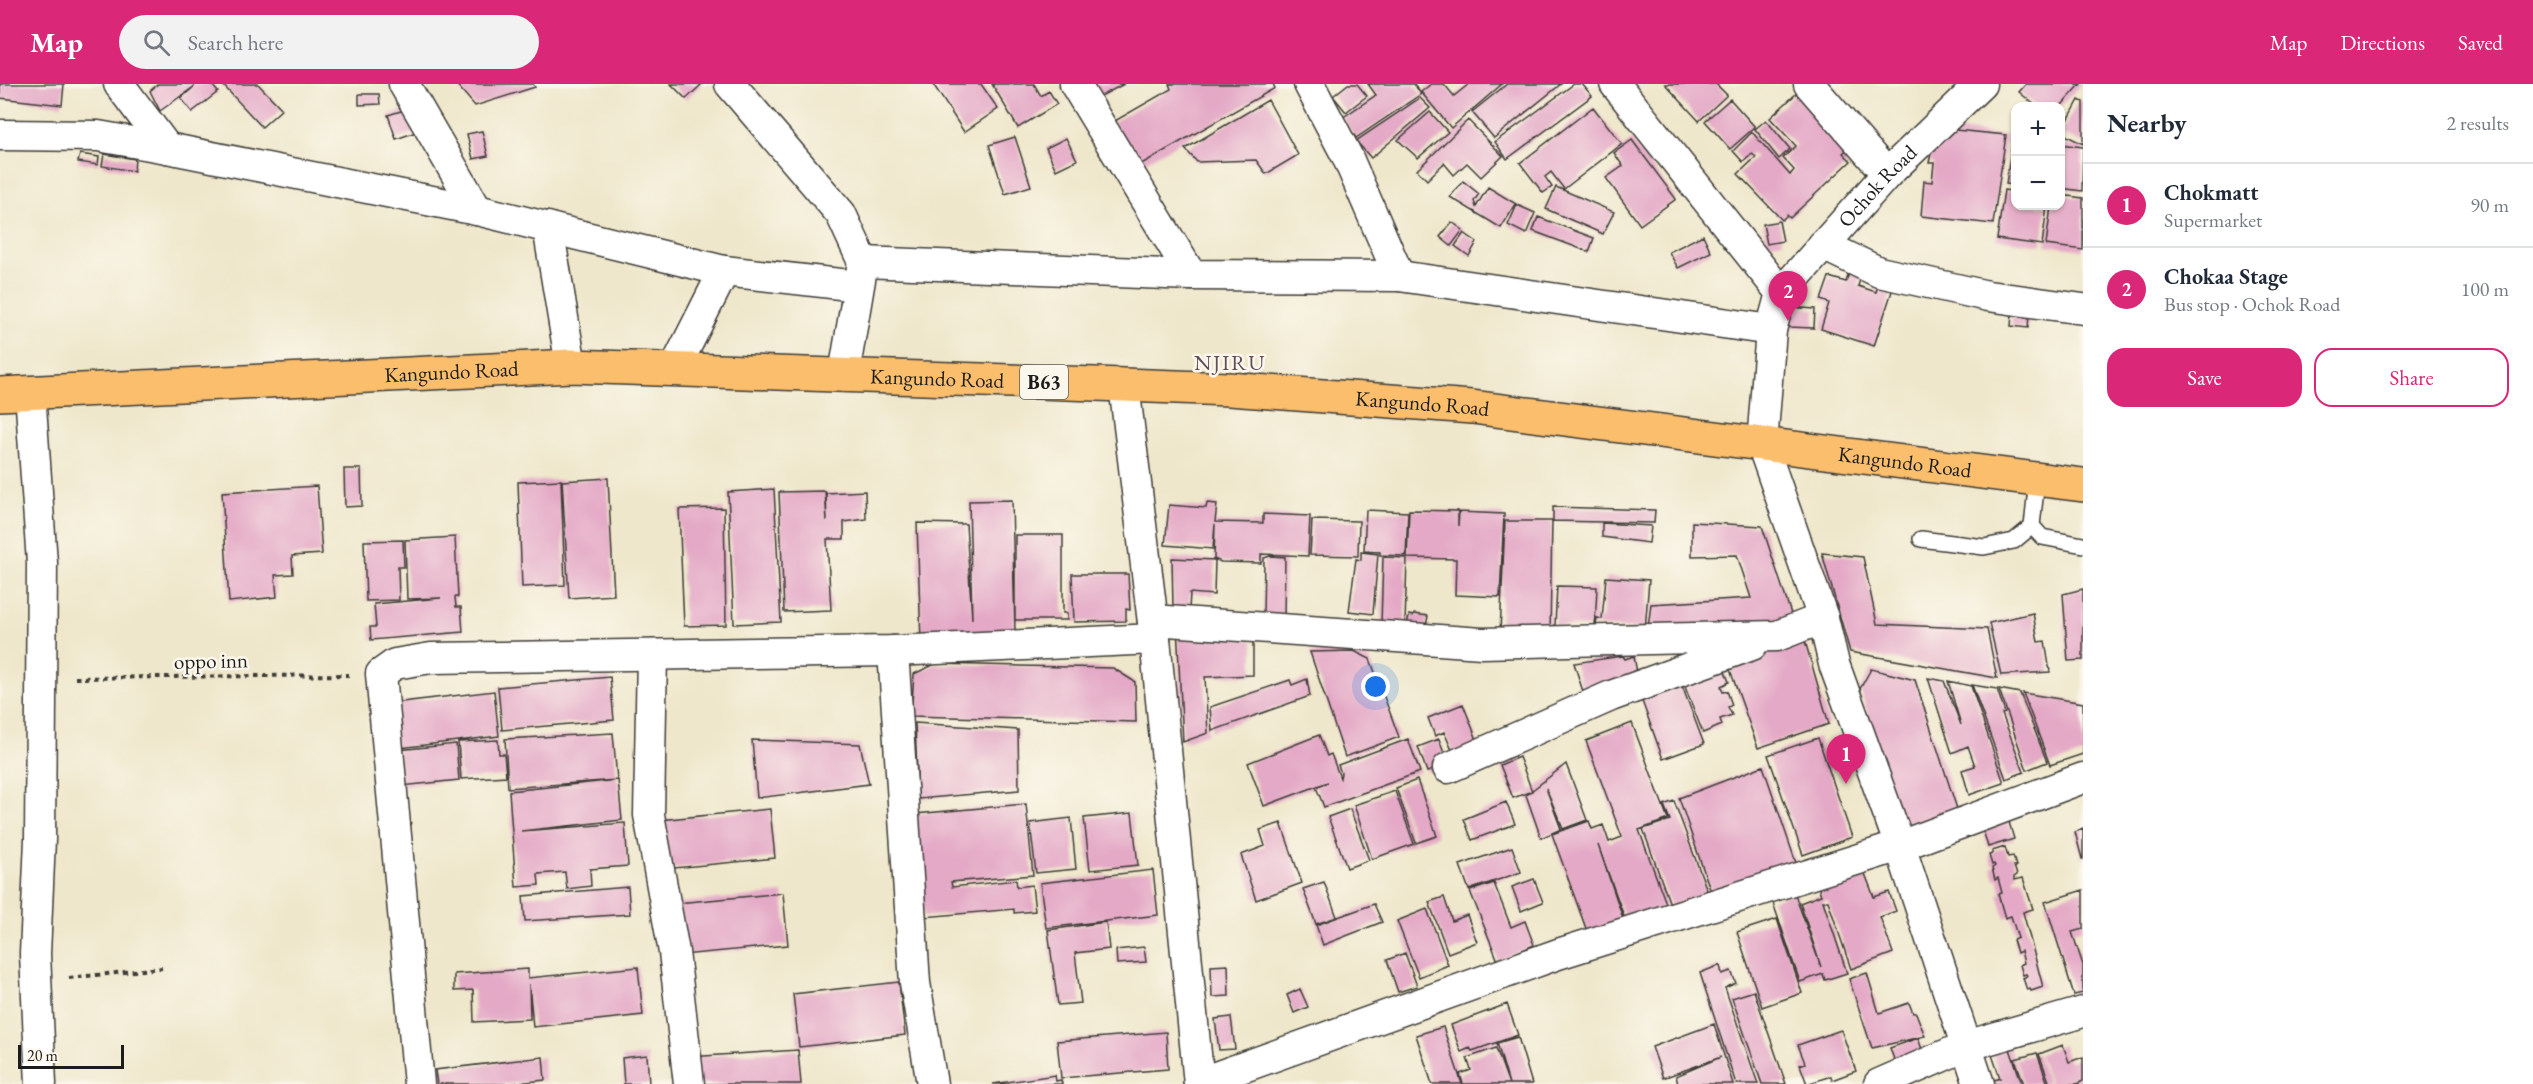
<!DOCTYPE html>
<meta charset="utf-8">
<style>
body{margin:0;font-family:"EB Garamond",serif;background:#f2f2f3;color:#1f2937}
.controls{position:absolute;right:18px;top:18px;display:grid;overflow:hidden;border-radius:12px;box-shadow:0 2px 4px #0004}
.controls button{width:54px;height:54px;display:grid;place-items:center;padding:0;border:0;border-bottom:2px solid #e0e1e3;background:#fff;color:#1f2937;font:30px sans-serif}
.scale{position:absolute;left:18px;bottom:15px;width:106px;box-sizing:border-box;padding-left:6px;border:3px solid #1c1c1c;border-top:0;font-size:16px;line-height:21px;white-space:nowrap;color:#1c1c1c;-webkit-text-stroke:4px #fbf7ec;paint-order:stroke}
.you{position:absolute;left:1376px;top:603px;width:21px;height:21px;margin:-15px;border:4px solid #fff;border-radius:50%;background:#1a73e8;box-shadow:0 0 0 9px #1a73e833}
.badge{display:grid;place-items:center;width:39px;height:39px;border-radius:50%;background:#db2777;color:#fff;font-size:20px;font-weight:700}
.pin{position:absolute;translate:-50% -50px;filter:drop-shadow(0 2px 3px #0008)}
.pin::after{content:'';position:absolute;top:32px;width:21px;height:18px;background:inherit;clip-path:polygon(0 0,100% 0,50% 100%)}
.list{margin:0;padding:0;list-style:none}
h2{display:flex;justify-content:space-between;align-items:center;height:78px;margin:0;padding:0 24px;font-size:26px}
h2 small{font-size:20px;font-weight:400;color:#747a83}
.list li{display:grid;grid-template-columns:39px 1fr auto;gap:18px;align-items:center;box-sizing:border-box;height:84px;padding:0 24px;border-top:2px solid #e0e1e3}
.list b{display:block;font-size:22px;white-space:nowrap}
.list p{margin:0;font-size:20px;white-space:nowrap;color:#747a83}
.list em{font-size:20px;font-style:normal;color:#747a83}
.actions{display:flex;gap:12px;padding:18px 24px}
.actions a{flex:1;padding:14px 0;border:2px solid #db2777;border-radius:18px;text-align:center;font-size:21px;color:#db2777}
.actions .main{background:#db2777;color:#fff}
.icon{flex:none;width:33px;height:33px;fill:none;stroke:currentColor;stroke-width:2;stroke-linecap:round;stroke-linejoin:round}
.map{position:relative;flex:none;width:2083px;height:1000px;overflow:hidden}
header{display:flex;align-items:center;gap:36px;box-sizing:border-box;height:84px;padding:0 30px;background:#db2777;color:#fff}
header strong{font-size:28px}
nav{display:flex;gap:33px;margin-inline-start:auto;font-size:21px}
.search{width:420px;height:54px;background:#f2f2f3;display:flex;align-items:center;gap:15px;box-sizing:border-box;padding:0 21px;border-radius:33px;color:#747a83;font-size:22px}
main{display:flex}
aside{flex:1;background:#fff}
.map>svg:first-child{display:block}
</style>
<header>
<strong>Map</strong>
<div class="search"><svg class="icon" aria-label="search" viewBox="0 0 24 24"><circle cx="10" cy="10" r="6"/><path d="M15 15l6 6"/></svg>Search here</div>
<nav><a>Map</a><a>Directions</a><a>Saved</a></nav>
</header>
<main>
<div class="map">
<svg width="2083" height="1000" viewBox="0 0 2083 1000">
<rect width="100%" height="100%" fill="#fbf7ec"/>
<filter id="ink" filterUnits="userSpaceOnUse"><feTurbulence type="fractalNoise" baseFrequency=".0167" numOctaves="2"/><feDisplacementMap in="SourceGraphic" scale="12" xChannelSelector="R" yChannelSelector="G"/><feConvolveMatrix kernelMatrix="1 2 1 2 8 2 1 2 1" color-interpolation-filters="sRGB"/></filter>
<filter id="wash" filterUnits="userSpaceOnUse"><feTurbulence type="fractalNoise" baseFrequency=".008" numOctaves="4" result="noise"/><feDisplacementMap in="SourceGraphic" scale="24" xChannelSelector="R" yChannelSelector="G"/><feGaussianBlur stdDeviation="1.35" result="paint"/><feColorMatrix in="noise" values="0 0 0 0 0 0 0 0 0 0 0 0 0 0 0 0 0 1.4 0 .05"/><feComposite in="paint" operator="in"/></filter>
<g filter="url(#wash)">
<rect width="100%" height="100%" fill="#efe7cb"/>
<g id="blocks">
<!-- building -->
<path fill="#e4a9c6" d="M0 0H64L62 21 0 14Z
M158 0H211L218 8 192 28 181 14 195 2 160 27 150 7Z
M222 0H258L282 25 262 43Z
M456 0H533L535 3 475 22Z
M671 0H702L686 15Z
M933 0H981L998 25 964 48Z
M992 0H1034L1041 12 1049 7 1057 20 1018 44Z
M1089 0H1124L1097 14Z
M1169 0H1273L1275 4 1138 82 1113 38 1171 5Z
M1348 0H1357L1367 12 1346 28 1333 12Z
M1368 0H1414L1421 10 1356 54 1342 34 1376 11Z
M1431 0H1444L1454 12 1469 0H1502L1451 44 1421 8Z
M1507 0H1561L1494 54 1472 28Z
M1574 0H1582L1592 12 1507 75 1495 58Z
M1665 0H1716L1727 11 1699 37Z
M2026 0H2081L2061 22H2036L2019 8Z
M1798 8 1850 63 1843 69 1851 77 1790 134 1787 131 1782 136 1738 90 1756 73 1752 70 1743 78 1733 67 1752 48 1790 91 1794 86 1783 74 1796 62 1770 34Z
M359 10H379L380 20 359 21Z
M1420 14 1430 24 1371 74 1356 57Z
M1730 15 1755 43 1730 65 1705 37Z
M1268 16 1298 71 1266 90 1256 76 1197 78 1185 65Z
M2079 16 2083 18V60L2061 49Z
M414 23 422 46 396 55 388 31Z
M1593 23 1622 60 1564 105 1551 88 1545 93 1552 103 1543 109 1520 79Z
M1430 28 1448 48 1418 74 1398 56Z
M1468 36 1503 72 1481 93 1467 79 1454 91 1444 79 1427 96 1417 86Z
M1766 36 1790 65 1779 75 1755 45Z
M1945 45 2006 51 1993 140 1921 132 1924 97 1932 98 1934 79H1929L1932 64H1937Z
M482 47 488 72 473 75 467 50Z
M2013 52H2016V101L2006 100Z
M1015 53 1031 102 1005 110 989 61Z
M1066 54 1077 76 1056 86 1046 64Z
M1632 56 1676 115 1640 141 1606 94 1623 82 1614 69Z
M2060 60 2083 63 2082 107 2060 104Z
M80 70 99 73 98 81 78 78Z
M104 70 135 75 134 87 102 82Z
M1463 97 1479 110 1474 117 1476 123 1488 103 1516 120 1501 144 1450 113Z
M1556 103 1614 128 1603 150 1546 125Z
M2004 106 2016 108V122H2047L2042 161 1997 155Z
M2060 111 2083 114V166L2046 161 2051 122H2060Z
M1517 121 1535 129 1526 150 1508 141Z
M1538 133 1594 154 1589 168 1533 147Z
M1779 137 1783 157 1767 160 1763 140Z
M1452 138 1463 146 1451 162 1440 153Z
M1464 149 1477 158 1469 172 1455 162Z
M1703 151 1711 168 1678 184 1669 168Z
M1851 183 1863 186 1858 202 1876 208 1880 196 1894 201 1874 262 1821 245 1829 219 1821 216 1829 193 1846 198Z
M1789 223 1815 225 1814 244 1788 243Z
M2012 230 2029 231 2028 244 2011 242Z
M344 385H361L362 422 345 423Z
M608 394 614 511 569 514 562 397Z
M561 396 565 501 522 503 518 398Z
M317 402 322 470 292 472 293 490 275 491 277 513 229 518 222 408Z
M774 405 781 538 734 540 728 408Z
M825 407 827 437 826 409 865 407 866 435 844 438V455H827L831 526 784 528 779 408Z
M1012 416 1015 548 921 559 917 439 966 440 972 535 969 417Z
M1207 419 1217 420 1215 438 1263 439V430L1310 432 1308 472 1261 470V479L1221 478 1214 475 1215 440 1213 465 1165 461 1169 421 1206 424Z
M1553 423 1655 426 1654 439 1553 437Z
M724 424 726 541 684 542 679 425Z
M1366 426 1408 428 1406 472 1380 471V468L1364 467Z
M1409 426 1458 427V442L1459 428 1504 430 1500 513 1455 511 1456 475 1407 474Z
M1312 436 1359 437 1358 472 1310 471Z
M1505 437H1552L1550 550 1500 549Z
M1692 438 1762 442 1791 530 1769 543 1647 551 1651 520 1751 514 1737 471 1692 472Z
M1602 439 1651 442 1649 459 1602 453Z
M1015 451H1063V529H1067V536H1015Z
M455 453 458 513H455L456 523H461L463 548 371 556 370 543H376L374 520 441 514 407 515 405 456Z
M403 456 404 483H398L399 516 366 517 364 457Z
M1361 468 1378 470 1373 530 1349 527 1356 475 1361 476Z
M1822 469 1863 473 1877 540 1987 545 1997 594 1850 568Z
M1270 472 1285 473 1284 532H1263L1264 474Z
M1383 473 1407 474 1405 541H1381Z
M1172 474 1215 476 1214 511 1190 509 1189 526 1173 524Z
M1072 490H1128L1130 526 1126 525V537L1074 538Z
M1606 493 1649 496 1645 546 1596 542 1597 534 1602 535Z
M1557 502 1597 503 1595 543 1555 542Z
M2083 505V576L2068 577 2063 510Z
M2033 529 2038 558 2045 557 2050 588 2001 591 1989 539Z
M1414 530 1428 532 1425 548 1406 546 1409 531 1413 532Z
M1177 542 1253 557V591L1205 593 1208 649 1183 658Z
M1805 557 1829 640 1758 664 1728 580 1723 582 1729 598 1721 602 1723 608 1727 607 1732 621 1728 623 1732 631 1720 635 1722 641 1703 649 1680 590 1725 573Z
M1354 567 1370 575 1399 653 1345 673 1310 568Z
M1623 572 1625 575 1634 572 1638 595 1585 614 1574 579Z
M935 580 1113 584 1135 598 1136 638 911 632 914 590Z
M1871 585 1915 596 1959 731 1913 747 1901 741 1860 605Z
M1678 591 1704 660 1663 675 1638 606Z
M610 593 614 636 502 646 498 603Z
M1928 594 1944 597 1961 641 1948 597 1971 602 2004 699 1969 711 1962 686 1975 682 1968 662 1952 669Z
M1307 595 1310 612 1212 647 1210 623 1290 596 1292 601Z
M1972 601 1997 605 2005 629 2002 630 2024 688 2006 695Z
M1999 605 2020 609 2047 678 2027 686Z
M494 607 499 652 391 665 385 620Z
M2023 609 2083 619V670L2050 681Z
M1463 620 1481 666 1456 675 1444 648 1435 652 1428 634Z
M915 639 1018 646 1019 706 918 715Z
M1632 639 1668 735 1639 746 1667 822 1626 838 1598 761 1624 837 1588 850 1552 750 1589 737 1592 745 1603 741 1609 758 1622 753 1586 657Z
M613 649 617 696 508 704 505 655Z
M1319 651 1327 672 1331 670 1340 694 1341 689 1338 681 1408 655 1420 688 1324 723 1316 703 1328 698 1264 722 1248 679Z
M1818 654 1852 753 1803 771 1768 671Z
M1439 655 1448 681 1427 688 1418 663Z
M498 656 499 670H504L506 692 461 695 458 658Z
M752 656 860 660 869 700 757 714Z
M456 660 459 696 401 702 398 666Z
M1519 673 1532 707 1513 714 1500 681Z
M1566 680 1587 736 1563 745 1546 704 1561 745 1541 754 1526 711Z
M1763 682 1796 779 1712 811 1679 714Z
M618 696 622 736 521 747 625 739 628 782 590 785 591 802 567 805 565 788 538 790 539 801 516 803 509 707Z
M1417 696 1437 752 1416 759 1396 704Z
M1395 707 1414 760 1372 775 1354 721Z
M1674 717 1708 809 1671 823 1643 745 1670 736 1664 721Z
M1506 718 1515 740 1472 756 1464 735Z
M1026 720 1033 791 951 798 952 803 1016 796 1017 803 1032 801 1035 827 1014 829V825L924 833 915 730Z
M770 725 775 774 664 785 659 736Z
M1350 725 1369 776 1347 784 1328 733Z
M1132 729 1138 781 1090 786 1084 734Z
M2007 731 2014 755 1988 763 1981 739Z
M1071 734 1076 785 1036 789 1030 739Z
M1281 739 1302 799 1256 816 1241 771 1265 762 1260 746Z
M2083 745V775H2082L2075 748Z
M1512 763 1521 788 1469 806 1460 781Z
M2005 763 2008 773 2013 772 2016 782H2014L2017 791 2014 793V796L2023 794 2033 825 2023 828 2043 903 2031 907 2030 905 2027 906 2023 894 2027 892 2026 890 2023 891 2020 881 2024 879 2021 867 2017 869 2013 856 2018 854 2011 832 2005 834 1998 810 2002 809 1998 794 1995 796 1992 784 1995 782 1994 780 1992 781 1989 771 1992 770V767Z
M1862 782 1874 813 1889 808 1896 827 1880 833 1893 869 1851 885 1828 817H1823L1847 889 1825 896 1823 890 1800 898 1772 816 1794 808 1821 883 1800 819 1821 811 1817 799Z
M1153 786 1158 831 1046 844 1040 799Z
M1534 795 1543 818 1521 827 1512 803Z
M1324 798 1337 833 1316 840 1303 805Z
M1494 799 1511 843 1525 837 1534 861 1498 877 1470 807Z
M628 803 630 830 525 837 523 812Z
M2083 806V845L2072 848 2083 881V909L2074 911 2045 818Z
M783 809 788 861 682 871 677 819Z
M1444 813 1452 837 1467 831 1477 858 1448 869 1429 818Z
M1374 820 1382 838 1323 861 1316 841Z
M1427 825 1448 881 1419 893 1397 837Z
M1777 835 1802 909 1762 923 1737 848Z
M1106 838 1109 865 1075 869 1081 919 1058 921 1048 846Z
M1144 863 1146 878 1117 880 1116 866Z
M1405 869 1417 902 1398 908 1387 876Z
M1228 881 1229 912 1212 913 1211 882Z
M1720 881 1722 890 1731 887 1736 899 1725 904 1758 1000H1736L1700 889Z
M638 883 643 931 533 943 529 900 530 935 474 938 473 906 454 907V890L528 885V894Z
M1867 889 1879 929 1909 919 1913 929H1916L1925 952 1872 964 1849 895Z
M899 898 905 951 799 963 793 910Z
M1300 905 1308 923 1294 929 1287 911Z
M1754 907 1786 1000H1762L1732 914Z
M1507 920 1518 951 1472 967 1470 964 1461 968 1451 941Z
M1231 933 1235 965 1219 966 1215 935Z
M1714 940 1733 1000H1678L1676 992 1721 973 1663 994 1652 963Z
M1443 943 1462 1000H1432L1416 951Z
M1841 946 1856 987 1832 996 1831 992 1807 1000 1800 981 1805 979 1798 961Z
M1166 948 1168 985 1061 994 1057 957Z
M1518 953 1532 1000H1509L1497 959Z
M1918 954 1926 977 1898 987 1890 964Z
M2008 959 2022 1000H1984L2000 994 1990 965Z
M2063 961 2069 978 2083 973V997L2077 1000H2050L2039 970Z
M1496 964 1509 1000H1463L1460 990 1471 986 1467 974Z
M798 966 801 1000H690L688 973Z
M2037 969 2048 1000H2024L2015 975Z
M647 971 649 1000H624L622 974Z
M543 973 545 996 507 1000H437L435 986Z
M1055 991 1056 997 1061 996 1062 1000H993Z"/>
</g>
</g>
<g filter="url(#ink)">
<use href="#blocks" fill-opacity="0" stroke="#3c3a36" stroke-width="1.5"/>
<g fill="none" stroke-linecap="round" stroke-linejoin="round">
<!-- service casing -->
<g stroke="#3c3a36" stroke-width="18">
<path id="service" d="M2037 395 2032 442 2042 453 2083 461
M1921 455 1984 463 2014 457 2032 442"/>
</g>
<!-- minor casing -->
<g stroke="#3c3a36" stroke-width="33">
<g id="minor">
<path d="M119 0 167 64"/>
<path d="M404 0 477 126"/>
<path d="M730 0 841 130 863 178 844 290"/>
<path d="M1075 0 1191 191"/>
<path d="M1309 0 1347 72 1399 192"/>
<path d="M1615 0 1781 209 1771 246 1762 360 1823 534 1834 580 1900 762 1979 1000"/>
<path d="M1809 0 1887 90"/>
<path d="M0 51 98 52 167 64 477 126 724 187 858 202"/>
<path d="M548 143 571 282"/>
<path d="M1823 161 1879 188 1988 212 2083 225"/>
<path d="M863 178 1191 191 1399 192 1771 246"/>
<path id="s1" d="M1781 209 1887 90 1981 0"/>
<path d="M674 286 724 187"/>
<path d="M1124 301 1155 555 1199 1000"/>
<path d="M30 308 42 479 40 755 35 870 41 1000"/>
<path d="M1153 536 1482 559 1777 552 1823 534"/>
<path d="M893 567 915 899 932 1000"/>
<path d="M652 571 649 731 674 868 689 1000"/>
<path d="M1448 684 1611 612 1752 561"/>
<path d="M1199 999 1558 870 1900 762 2083 694"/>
<path d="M419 1000 381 590 395 580 431 574 893 567 1155 555"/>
<path d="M1879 1000 1966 962 2083 928"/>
</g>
</g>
<!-- trunk casing -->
<g stroke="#3c3a36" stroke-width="36">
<g id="trunk">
<path id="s2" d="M0 310 571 282 1124 301 1229 305 1472 323 2083 401"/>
</g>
</g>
<!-- path -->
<path stroke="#3c3a36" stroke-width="4" stroke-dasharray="4.5 4.5" stroke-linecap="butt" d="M75 594 349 591
M69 894 162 884"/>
<!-- service -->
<use href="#service" stroke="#fff" stroke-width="15"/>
<!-- minor -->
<use href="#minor" stroke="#fff" stroke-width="30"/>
<!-- trunk -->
<use href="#trunk" stroke="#fabe6d" stroke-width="33"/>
</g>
</g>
<g text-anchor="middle" stroke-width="5" stroke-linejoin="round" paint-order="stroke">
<!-- shield labels -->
<rect fill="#fbf7ec" stroke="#5f5e5a" stroke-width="1.5" x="1020" y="281" width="48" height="34" rx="4.5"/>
<g font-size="20" font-weight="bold" fill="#1c1c1c">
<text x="1044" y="305">B63</text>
</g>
<!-- street labels -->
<g font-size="21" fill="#1c1c1c" stroke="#fbf7ec">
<text dy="7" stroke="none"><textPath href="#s1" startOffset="144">Ochok Road</textPath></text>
<text dy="7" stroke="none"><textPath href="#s2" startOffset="452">Kangundo Road</textPath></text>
<text dy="7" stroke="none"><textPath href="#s2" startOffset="938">Kangundo Road</textPath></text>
<text dy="7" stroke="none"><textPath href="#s2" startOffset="1424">Kangundo Road</textPath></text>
<text dy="7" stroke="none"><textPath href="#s2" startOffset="1910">Kangundo Road</textPath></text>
<text transform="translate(211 577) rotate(-1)" y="7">oppo inn</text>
</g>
<!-- neighbourhood labels -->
<g font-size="22" letter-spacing="1.5" fill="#624d58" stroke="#fbf7ec">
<text x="1230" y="286">NJIRU</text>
</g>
</g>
</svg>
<div class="controls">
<button>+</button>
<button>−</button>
</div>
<div class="scale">20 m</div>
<div class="you"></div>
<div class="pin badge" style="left:1846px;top:700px">1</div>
<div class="pin badge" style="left:1788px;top:237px">2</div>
</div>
<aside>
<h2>Nearby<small>2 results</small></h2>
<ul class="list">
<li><span class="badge">1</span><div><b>Chokmatt</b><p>Supermarket</p></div><em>90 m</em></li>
<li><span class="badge">2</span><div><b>Chokaa Stage</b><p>Bus stop · Ochok Road</p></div><em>100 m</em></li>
</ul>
<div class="actions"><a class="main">Save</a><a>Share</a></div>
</aside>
</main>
